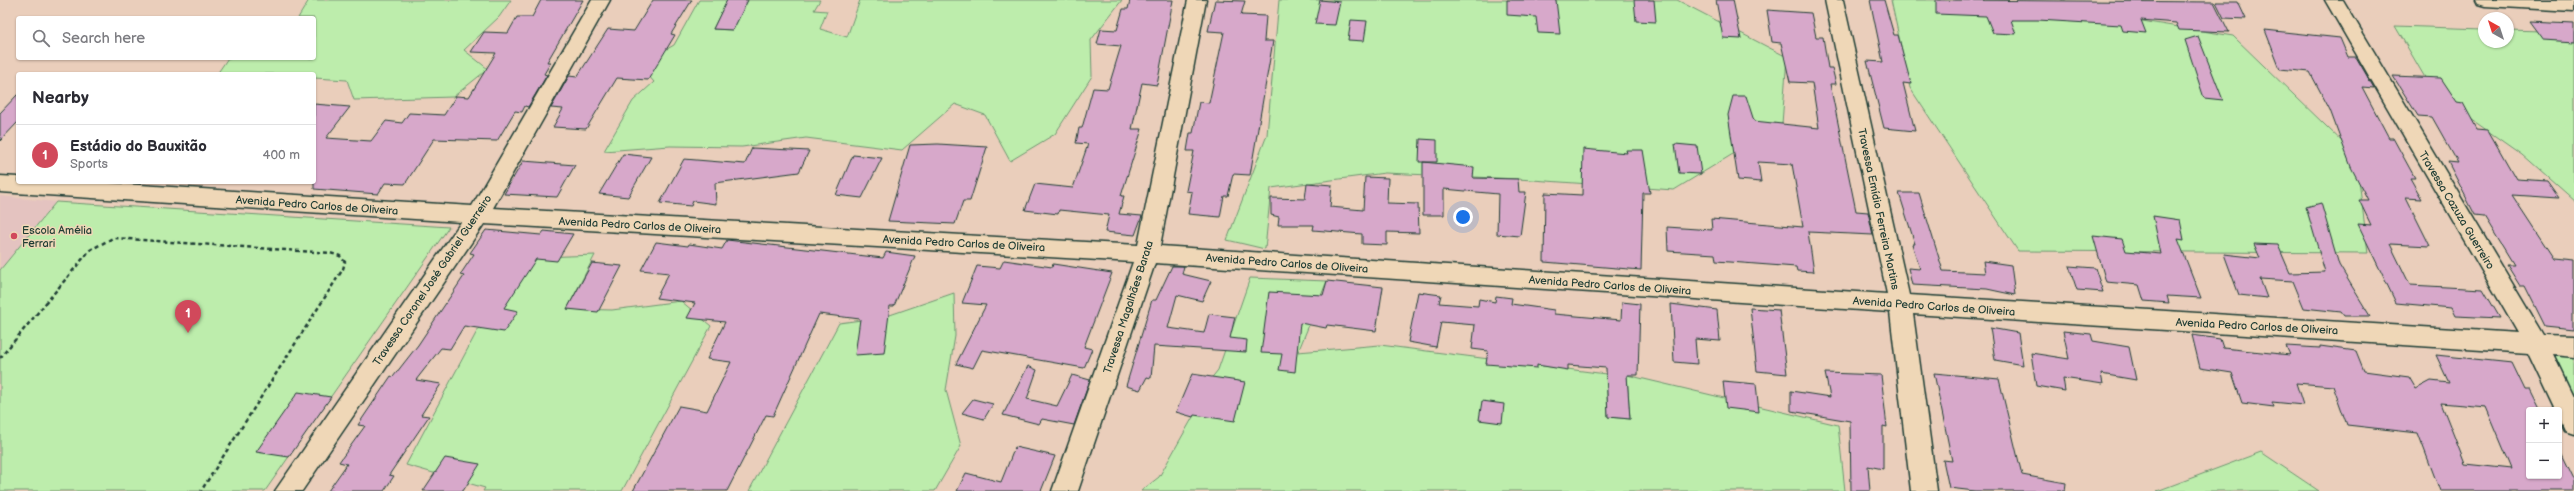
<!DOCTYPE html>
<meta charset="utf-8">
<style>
body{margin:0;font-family:"Balsamiq Sans",sans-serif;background:#f7f7f7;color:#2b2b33}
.controls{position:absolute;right:12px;bottom:12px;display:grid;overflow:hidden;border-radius:4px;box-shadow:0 1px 3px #0004}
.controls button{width:36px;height:36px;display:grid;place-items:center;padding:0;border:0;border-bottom:1px solid #e1e1e2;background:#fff;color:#2b2b33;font:20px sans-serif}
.compass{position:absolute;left:2478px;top:12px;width:36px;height:36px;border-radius:50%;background:#fff;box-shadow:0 1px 3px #0004;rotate:321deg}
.you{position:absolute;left:1463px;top:217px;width:14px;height:14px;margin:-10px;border:3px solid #fff;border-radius:50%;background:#1a73e8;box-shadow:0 0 0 6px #1a73e833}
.badge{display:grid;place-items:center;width:26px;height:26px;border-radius:50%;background:#d1495b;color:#fff;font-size:13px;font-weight:700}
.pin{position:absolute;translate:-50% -33px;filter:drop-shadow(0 1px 2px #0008)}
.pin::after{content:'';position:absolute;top:21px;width:14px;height:12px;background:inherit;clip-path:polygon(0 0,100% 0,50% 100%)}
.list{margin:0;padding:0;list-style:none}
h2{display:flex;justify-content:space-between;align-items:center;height:52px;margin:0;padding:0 16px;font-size:17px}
h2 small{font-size:13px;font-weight:400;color:#7c7c81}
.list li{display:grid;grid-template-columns:26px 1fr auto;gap:12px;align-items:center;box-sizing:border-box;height:60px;padding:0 16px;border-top:1px solid #e1e1e2}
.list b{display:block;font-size:15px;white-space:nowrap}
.list p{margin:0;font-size:13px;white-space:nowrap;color:#7c7c81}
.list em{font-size:13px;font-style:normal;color:#7c7c81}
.icon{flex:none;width:22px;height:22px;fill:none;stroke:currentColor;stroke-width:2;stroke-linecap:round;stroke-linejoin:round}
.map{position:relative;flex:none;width:2574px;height:491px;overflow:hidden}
.search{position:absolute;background:#fff;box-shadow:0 1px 3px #0004;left:16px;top:16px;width:300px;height:44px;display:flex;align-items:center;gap:10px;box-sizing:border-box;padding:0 14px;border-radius:4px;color:#7c7c81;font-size:15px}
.panel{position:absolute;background:#fff;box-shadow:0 1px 3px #0004;left:16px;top:72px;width:300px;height:112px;border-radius:4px}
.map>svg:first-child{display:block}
</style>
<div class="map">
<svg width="2574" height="491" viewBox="0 0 2574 491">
<rect width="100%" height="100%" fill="#eacebb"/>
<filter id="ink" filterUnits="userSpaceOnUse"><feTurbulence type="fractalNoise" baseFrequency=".025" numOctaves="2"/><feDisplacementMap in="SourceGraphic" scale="8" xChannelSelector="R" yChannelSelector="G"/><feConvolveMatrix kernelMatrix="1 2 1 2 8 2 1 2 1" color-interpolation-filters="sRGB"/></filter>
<g filter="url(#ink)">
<!-- built -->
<path fill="#e4c3c0" d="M0 196 56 202 0 270Z"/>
<!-- green -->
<path fill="#bdedac" stroke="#6e9570" d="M309 0H511L499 17 464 50 488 69 453 97 354 100 347 80 314 78V74H217L228 58H314V18H298Z
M699 0H727L713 29 733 30 748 0H820L814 10 827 11 820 29 847 37 860 0H1122L1091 40 1092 76 1055 134 1010 161 985 115 955 104 902 150 806 138 742 147 670 146 604 151 633 101 654 82 639 65 674 45Z
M1279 0H1677L1787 57 1782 124 1674 190 1518 179 1385 173 1271 188 1265 249 1227 240 1267 135Z
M1891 0H1947L2142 21 2233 36 2356 155 2368 253 2018 251 1910 88Z
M2395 26 2484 29V42H2508V30L2574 32V201L2522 155 2434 93Z
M56 202 449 227 265 491H0V270Z
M595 255 567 309 612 310 681 301 711 326 622 491H483L485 488 406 465 516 258Z
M1250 278 1327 281 1298 352 1380 345 1606 374 1608 417 1630 419 1627 375 1838 425 1845 491H1141L1159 477 1193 417 1205 386 1218 370Z
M954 293 955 336 946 390 961 446 935 491H749L839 323 884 317Z
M2551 352 2574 354V401Z
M2261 452 2319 491H2157Z"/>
<!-- building -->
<path fill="#d7a8ca" stroke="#1f3d34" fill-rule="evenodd" d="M541 0H583L547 62H551L544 74 547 75 528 107 525 106 522 112 515 111 497 141 434 139 405 184 385 183 378 194 314 189V104L350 107 326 138 371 141 386 121 402 123 409 113 444 115 456 96 469 97 496 53 471 52 484 32 508 33 517 17H532Z
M653 0H692L671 34 675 35 648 80 617 78 586 129 553 127 563 109 551 108 569 76 577 77 608 29 634 31Z
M727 0H748L733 30 713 29Z
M1130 0H1173L1157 85 1142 83 1132 129H1142L1121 196H1124L1119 214 1142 216 1135 235 1105 232 1109 215 1059 210 1058 214 1025 210 1035 184 1073 188 1088 144 1076 143 1079 128H1082L1093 88 1108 89 1121 46 1097 44 1101 29 1117 30 1123 9H1128Z
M1215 0 1245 1 1241 15 1266 16 1264 41H1273L1250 175 1233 174 1228 196H1224L1220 217 1188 214 1192 192 1186 191 1194 151H1187L1190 133H1193L1199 102 1209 103 1224 32 1208 31Z
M1320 0 1340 2 1335 25 1315 24Z
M1507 0H1556L1560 34 1538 33 1536 17 1507 15Z
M1634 0H1654L1656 22 1636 21Z
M1716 0H1733L1741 39 1723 38Z
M1870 0H1884L1894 35H1898L1911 84 1903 83 1915 131 1884 128 1867 61 1883 62Z
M1936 0 2214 2 2229 32 2179 30 2176 23 2141 20 2146 33 2123 31 2121 25 2038 20H2011L2016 34 1993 33 1986 16 1936 14Z
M2216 2H2238L2246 19 2224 18Z
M1767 10 1811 13 1816 37H1823L1828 68H1832L1836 84H1830L1856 211 1868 212 1873 235 1808 232 1814 272 1797 271 1796 267 1716 261 1715 254 1668 251 1667 227 1712 230 1711 219 1803 227 1792 164 1758 162 1761 182 1738 180 1728 115 1733 96H1746L1754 121 1819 128 1812 83 1790 82 1781 43 1772 42Z
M1351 20 1367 21 1364 41 1348 40Z
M2529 21 2574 23V42L2543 40Z
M2265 30 2340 38 2348 57H2356L2374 88 2362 87 2389 138H2393L2415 178H2410L2422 199 2406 198 2430 246 2390 244 2410 285 2483 289 2500 318 2455 316 2451 308 2396 303 2358 224 2371 225 2359 200H2368L2351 167 2330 110 2310 72 2280 69Z
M2198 36 2223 100 2204 98 2185 40Z
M2393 76 2441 78 2457 102 2463 103 2477 129 2488 130 2516 179 2547 181 2559 198 2512 195 2554 259 2574 261V329L2545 326 2525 286H2520L2507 265H2514L2484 216 2475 215 2448 162 2458 163 2432 117 2418 116Z
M18 94V122L0 141V113Z
M1420 139 1437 140V162H1419Z
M938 144 987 147 970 201H963L955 224 888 221 910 145Z
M1675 144 1697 146 1701 174 1679 173Z
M752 148 809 151 799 172 715 183 716 204 693 201 691 206 660 203 684 159 745 164Z
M1583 149 1627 153 1626 150H1643L1650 193H1643L1641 270 1544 262 1545 193 1582 195Z
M623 154 651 157 628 197 599 194Z
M853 155 882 158 862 198 836 195Z
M523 161 575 165 557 197 504 194Z
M1423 162 1474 167 1473 178 1518 179 1519 192H1526L1520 236 1497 234 1498 194 1444 189V215H1423Z
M1365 177 1388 178 1387 203 1418 204 1419 233 1387 232V245L1362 244V234L1313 230 1314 225H1278L1279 217 1271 215V198L1305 199 1307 183 1332 185 1330 207 1363 210Z
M1899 193H1919L1943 271 1985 273 1983 261 2011 265 2015 295 1987 289 1912 285 1908 268 1920 269 1912 244H1915Z
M2321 203 2339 265 2370 316H2344L2341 312 2304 308 2293 281 2260 279 2267 298 2239 295 2224 254 2260 258 2254 244 2278 245 2290 273 2325 272 2306 207Z
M2153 216 2180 220 2184 240 2178 239 2201 298 2167 296 2169 303 2144 301 2139 285 2106 282 2093 236 2122 239 2126 251 2161 254Z
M486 230 541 235 544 231 573 234 557 261 536 259 504 308 518 311 504 332 464 326 450 349 441 348 416 380 441 384 421 415 429 416 389 475 394 476 384 491H328L347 464 339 462 365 426 358 425 391 376 393 377 418 345 464 276 460 275 474 254 470 253Z
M727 240 883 258 886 252 915 256 894 306H890L884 353 855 355 860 319 819 314 773 416 766 415 727 491H633L679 406 707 411 731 362 707 359 725 322 687 318 695 303 656 298 669 273 641 270 656 242 688 246 689 244 722 249Z
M1004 260 1052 267 1053 264 1112 273 1084 347 1092 349 1084 368 982 350 973 368 956 364 986 305 962 303 977 266 1000 268Z
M592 263 622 266 598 312 567 309Z
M1172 266H1184L1182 274 1211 281 1202 301 1177 295 1168 328 1204 333 1209 314 1235 317 1230 338 1247 340 1246 352 1154 346 1151 378 1147 377 1140 390 1126 386 1151 303 1152 300H1156Z
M2069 266 2095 268 2103 292 2077 290Z
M1327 281 1383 287 1376 331 1327 325 1326 328 1300 323 1295 372 1279 370 1282 354 1261 353 1269 292 1323 295Z
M1418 292 1441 295 1439 303 1478 306 1479 299 1495 302 1496 296 1512 298 1511 304 1554 310V314L1621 320 1622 302 1640 304 1638 375H1627L1630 419 1608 417 1606 368 1568 365V370L1537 365V368L1486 364 1488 351 1472 349 1475 325 1441 322 1436 347 1408 342Z
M1671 304 1717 310 1720 341 1695 339 1697 364 1674 362Z
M1750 308 1779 310 1787 374 1757 371Z
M1990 328 2018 333 2023 365 1995 360Z
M2063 331 2091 334 2093 341 2129 347 2136 380 2101 374 2103 384 2063 378 2065 391 2036 386 2031 353 2069 359Z
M2192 335 2220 339 2223 348 2290 355 2286 346 2320 348V346L2356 351 2364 371 2409 377 2416 389 2431 381 2449 383 2436 355 2512 363 2525 390H2530L2540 410H2529V476H2559V449L2574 480V491H2440L2418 433 2347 425 2333 386 2296 383 2303 405 2272 402 2274 407 2242 403 2232 373 2200 368ZM2441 403 2486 407 2512 469 2465 464Z
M1028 366 1037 370 1027 399 1057 406 1072 375 1090 380 1074 425 1042 419 1039 424 1003 415Z
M1825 373 1881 375 1887 427 1883 426V469L1868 466 1870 491H1851L1850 421 1791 411V391L1830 397Z
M1934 373 1999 379 2022 475 2066 483 2065 491H1975L1949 488 1943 460 1952 461Z
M1192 374 1245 382 1235 421 1194 415 1193 417 1176 412Z
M1723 381 1756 384 1759 412 1726 408Z
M298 392 331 397 289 457 256 452Z
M973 399 993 404 984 419 962 413Z
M1482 401 1504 404 1502 423 1479 420Z
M1015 447 1055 456 1041 491H957L966 473 1001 482Z
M445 458 480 464 463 491H423Z"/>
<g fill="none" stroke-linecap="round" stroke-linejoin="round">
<!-- street casing -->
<g stroke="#1f3d34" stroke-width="3">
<path id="street" d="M592 0H610L493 208 1138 245 1188 0H1206L1160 246 1887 294 1825 0H1843L1909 295 2518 333 2325 0H2343L2543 335 2574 336V356L2553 354 2574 398V433L2565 430 2559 417V410H2556L2529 353 1913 314 1937 491H1911L1890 312 1155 263 1078 491H1052L1133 262 484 224 302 491H275L461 222 0 192V176L18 177V182H93L472 206Z"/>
</g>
<!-- secondary casing -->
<g stroke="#1f3d34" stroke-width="3">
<path id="secondary" d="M2476 0H2574V11L2485 6 2478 4Z"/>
</g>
<!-- path -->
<path stroke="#1f3d34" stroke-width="2.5" stroke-dasharray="4 3" stroke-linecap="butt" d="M0 358 90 250 113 238 330 253 340 256 345 262 343 269 201 491"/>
<!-- street -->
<use href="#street" fill="#efd7b7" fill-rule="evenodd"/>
<!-- secondary -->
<use href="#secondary" fill="#efd7b7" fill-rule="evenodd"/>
</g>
</g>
<!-- markers -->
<circle fill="#d1495b" stroke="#efd7b7" stroke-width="1.5" cx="14" cy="236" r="4"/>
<g text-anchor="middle" stroke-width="3" stroke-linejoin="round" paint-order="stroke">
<!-- street labels -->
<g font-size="11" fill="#1f3d34" stroke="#efd7b7">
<text transform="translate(317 205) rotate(4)" y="4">Avenida Pedro Carlos de Oliveira</text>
<text transform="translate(1879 209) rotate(78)" y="4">Travessa Emídio Ferreira Martins</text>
<text transform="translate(2457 210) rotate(59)" y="4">Travessa Cazuza Guerreiro</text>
<text transform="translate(640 225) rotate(3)" y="4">Avenida Pedro Carlos de Oliveira</text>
<text transform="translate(964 243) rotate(3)" y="4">Avenida Pedro Carlos de Oliveira</text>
<text transform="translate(1287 263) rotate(4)" y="4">Avenida Pedro Carlos de Oliveira</text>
<text transform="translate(432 280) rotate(-56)" y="4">Travessa Coronel José Gabriel Guerreiro</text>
<text transform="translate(1610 285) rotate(4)" y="4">Avenida Pedro Carlos de Oliveira</text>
<text transform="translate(1934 306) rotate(4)" y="4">Avenida Pedro Carlos de Oliveira</text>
<text transform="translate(1128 307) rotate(-72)" y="4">Travessa Magalhães Barata</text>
<text transform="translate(2257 326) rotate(3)" y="4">Avenida Pedro Carlos de Oliveira</text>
</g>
<!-- poi labels -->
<g font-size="11" fill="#1f3d34" stroke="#efd7b7" text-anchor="start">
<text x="22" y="234">Escola Amélia<tspan x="22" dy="13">Ferrari</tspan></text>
</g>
</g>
</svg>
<div class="controls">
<button>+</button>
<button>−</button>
</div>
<svg class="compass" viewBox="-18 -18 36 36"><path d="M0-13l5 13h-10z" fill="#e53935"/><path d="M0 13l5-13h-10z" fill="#7c7c81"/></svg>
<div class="you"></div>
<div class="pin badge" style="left:188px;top:333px">1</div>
<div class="search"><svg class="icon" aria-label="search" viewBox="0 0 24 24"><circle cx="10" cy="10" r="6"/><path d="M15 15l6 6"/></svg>Search here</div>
<section class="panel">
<h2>Nearby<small></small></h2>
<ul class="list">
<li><span class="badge">1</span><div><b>Estádio do Bauxitão</b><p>Sports</p></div><em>400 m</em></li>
</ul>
</section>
</div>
